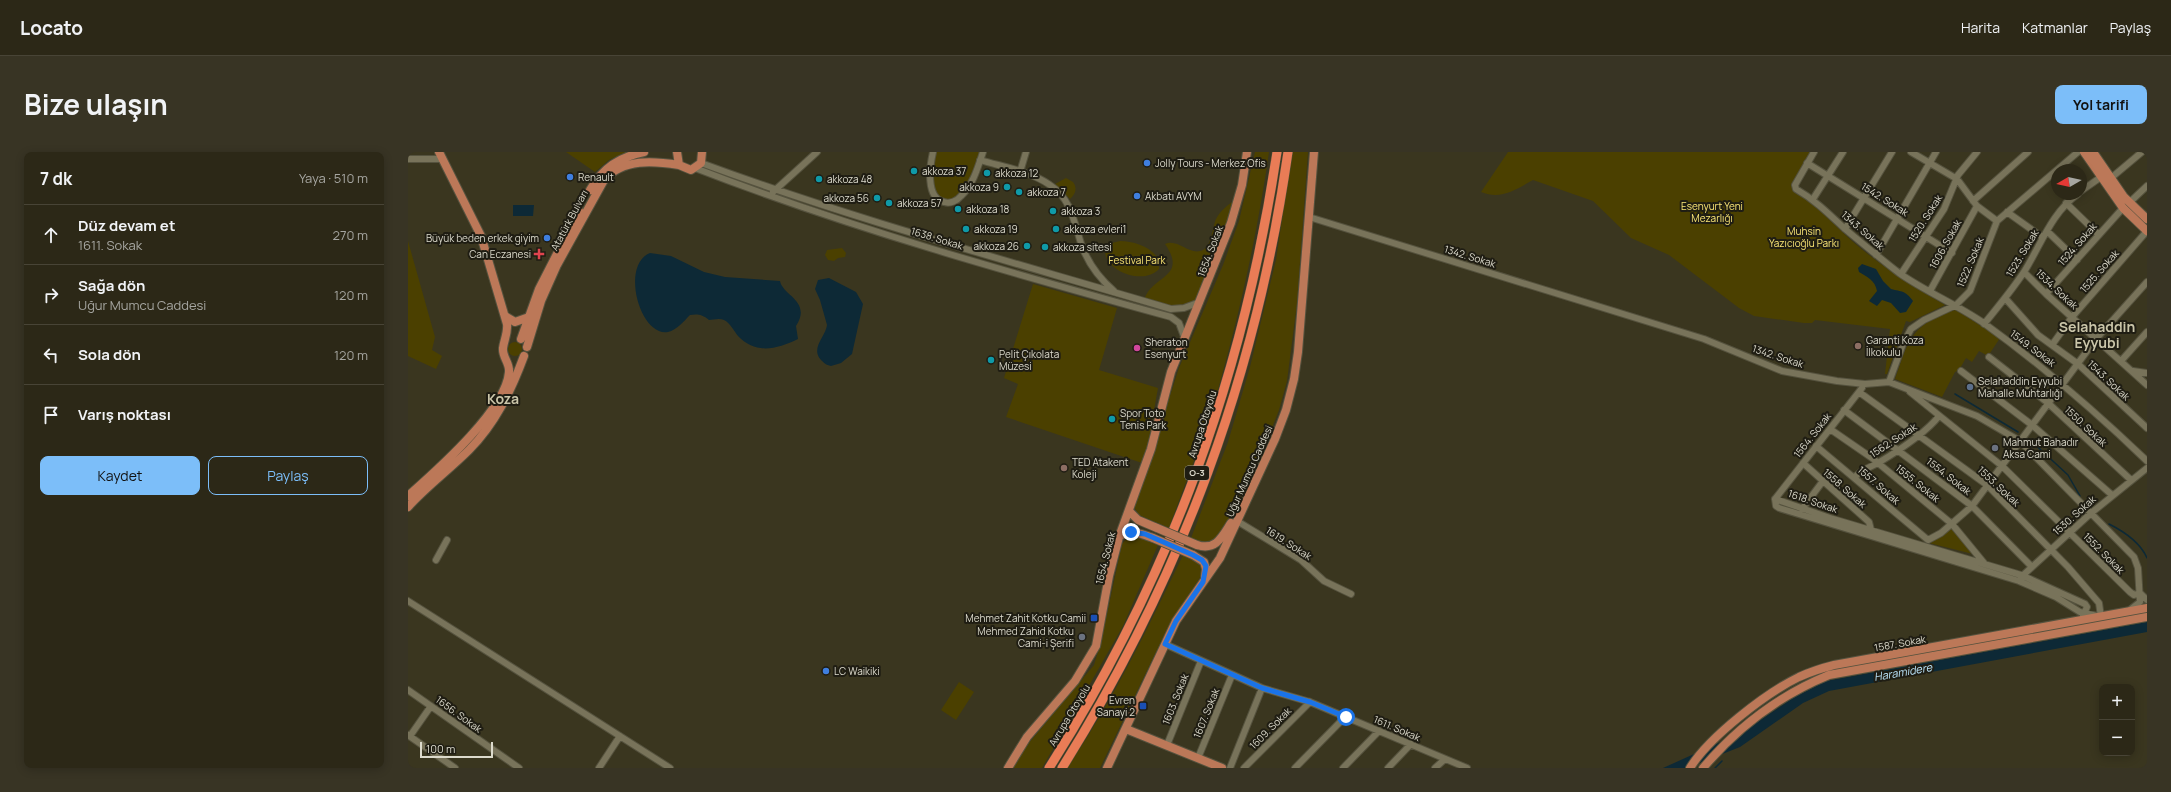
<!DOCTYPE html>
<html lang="tr">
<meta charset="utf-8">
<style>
body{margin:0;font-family:Manrope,sans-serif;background:#383424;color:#f1f3f6}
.controls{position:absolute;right:12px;bottom:12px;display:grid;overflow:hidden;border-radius:8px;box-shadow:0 2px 10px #0003}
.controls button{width:36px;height:36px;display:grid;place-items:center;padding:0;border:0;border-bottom:1px solid #484436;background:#2c2817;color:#f1f3f6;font:20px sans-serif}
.compass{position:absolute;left:1643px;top:12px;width:36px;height:36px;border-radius:50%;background:#2c2817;box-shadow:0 2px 10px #0003;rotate:261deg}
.scale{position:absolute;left:12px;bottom:10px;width:73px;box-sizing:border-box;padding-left:4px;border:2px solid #dcdacc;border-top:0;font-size:11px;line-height:14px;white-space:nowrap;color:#dcdacc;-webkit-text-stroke:3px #1f1d13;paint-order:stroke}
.stop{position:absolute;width:12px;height:12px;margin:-9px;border:3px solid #1a73e8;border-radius:50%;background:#fff}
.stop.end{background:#1a73e8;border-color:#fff;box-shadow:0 1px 4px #0008}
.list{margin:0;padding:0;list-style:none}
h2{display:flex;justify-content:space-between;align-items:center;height:52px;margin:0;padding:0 16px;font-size:17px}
h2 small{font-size:13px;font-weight:400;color:#a6a6a1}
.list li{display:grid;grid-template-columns:26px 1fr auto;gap:12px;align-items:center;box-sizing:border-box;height:60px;padding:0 16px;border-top:1px solid #484436}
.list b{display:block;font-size:15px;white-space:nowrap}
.list p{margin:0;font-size:13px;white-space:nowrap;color:#a6a6a1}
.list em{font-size:13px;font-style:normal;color:#a6a6a1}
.actions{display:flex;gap:8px;padding:12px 16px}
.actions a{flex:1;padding:9px 0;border:1px solid #7cbef9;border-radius:8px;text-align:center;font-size:14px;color:#7cbef9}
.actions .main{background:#7cbef9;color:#111}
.icon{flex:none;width:22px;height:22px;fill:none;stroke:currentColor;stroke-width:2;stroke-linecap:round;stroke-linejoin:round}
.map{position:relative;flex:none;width:1739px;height:616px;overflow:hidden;border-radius:8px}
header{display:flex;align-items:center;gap:24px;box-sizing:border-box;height:56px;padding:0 20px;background:#2c2817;border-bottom:1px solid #484436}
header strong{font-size:19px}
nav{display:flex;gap:22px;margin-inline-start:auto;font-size:14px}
.intro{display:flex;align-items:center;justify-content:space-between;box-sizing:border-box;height:96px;padding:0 24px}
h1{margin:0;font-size:28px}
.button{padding:10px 18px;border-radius:8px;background:#7cbef9;color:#111;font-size:14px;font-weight:700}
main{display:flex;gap:24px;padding:0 24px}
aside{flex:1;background:#2c2817;border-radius:8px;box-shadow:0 2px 10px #0003}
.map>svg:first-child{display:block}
</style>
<header>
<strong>Locato</strong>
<nav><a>Harita</a><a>Katmanlar</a><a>Paylaş</a></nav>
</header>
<div class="intro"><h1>Bize ulaşın</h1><a class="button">Yol tarifi</a></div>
<main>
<aside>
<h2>7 dk<small>Yaya · 510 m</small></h2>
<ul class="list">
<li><svg class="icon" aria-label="ahead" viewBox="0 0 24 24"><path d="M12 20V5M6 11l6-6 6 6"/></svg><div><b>Düz devam et</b><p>1611. Sokak</p></div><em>270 m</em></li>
<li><svg class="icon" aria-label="right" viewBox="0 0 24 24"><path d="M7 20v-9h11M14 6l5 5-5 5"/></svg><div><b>Sağa dön</b><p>Uğur Mumcu Caddesi</p></div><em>120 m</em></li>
<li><svg class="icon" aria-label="left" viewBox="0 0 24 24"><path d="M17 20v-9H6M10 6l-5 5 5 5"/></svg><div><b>Sola dön</b></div><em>120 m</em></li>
<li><svg class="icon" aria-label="arrive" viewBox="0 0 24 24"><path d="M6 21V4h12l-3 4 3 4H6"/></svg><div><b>Varış noktası</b></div></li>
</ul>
<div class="actions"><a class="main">Kaydet</a><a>Paylaş</a></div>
</aside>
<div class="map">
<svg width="1739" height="616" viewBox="0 0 1739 616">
<rect width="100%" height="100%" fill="#3a361f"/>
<!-- green -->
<path fill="#4b4000" d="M158 0H219L201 8 187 20Z
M525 0H575L563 30 544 50 527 43 522 20Z
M847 0H861C850 79 831 164 809 241 796 286 777 331 761 376L731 363 726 355 771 216 815 113 831 69Z
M884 0H900L889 151 879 229 871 258 862 281 817 375 809 387 798 393 783 386 820 290 842 215 868 108Z
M1100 0H1403L1384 31 1386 40C1409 53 1425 72 1444 89 1473 114 1504 134 1537 153L1502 170 1498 169 1479 222H1477L1482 177 1407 168 1404 171H1396L1346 164 1331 156 1261 103 1223 86 1185 49 1125 28C1107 38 1093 48 1073 40Z
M658 26 665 30C670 37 667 42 662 47L647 32Z
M825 49 823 62 788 152 770 157 736 149C742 123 781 127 757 92 769 86 780 102 792 99 804 97 804 76 808 67 812 59 819 54 825 49Z
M0 89 27 185 24 198 34 204 28 217 0 204Z
M712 89C726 89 744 95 751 108V117C736 134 695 119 697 97L704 91Z
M434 96 438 101 437 105 430 106 426 109 420 108 417 103 419 98Z
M625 132 709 156 691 218 750 236 740 292 734 311 598 265 610 232 596 226Z
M1548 158 1592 186 1580 204 1571 199 1564 210 1558 206 1551 218 1547 220 1534 245 1487 227C1497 200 1500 179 1527 166 1534 163 1540 159 1548 158Z
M100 197a7 7 0 1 1 14 0a7 7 0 1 1-14 0Z
M1543 376 1565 402 1517 390 1529 385Z
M729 385 750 393 715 474 634 616H604L620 592 686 513 693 490 714 392 719 386Z
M775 403 789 407 795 413 793 424 762 471 692 616H659C705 549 740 476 775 403Z
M551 530 566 540 548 568 533 558Z"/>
<!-- water -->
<path fill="#0d2936" d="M105 53H126L125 64H105Z
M242 101 263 104 296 120 317 125 372 129C375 144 404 149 388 174L390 187C369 197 348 203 330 184 326 179 322 171 316 168 311 166 305 168 301 168 294 162 289 162 282 163 276 169 269 178 260 180 232 185 212 113 242 101Z
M1454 112 1468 117 1475 129 1483 137C1494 140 1497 138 1505 149L1498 160 1492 161 1483 151 1474 148 1469 154 1461 149 1469 139C1467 128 1459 125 1451 120L1450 116Z
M421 126 448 140 455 152 444 202 433 211 423 214C418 213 416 211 413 208 402 196 418 184 419 173L412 148 407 137 410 128Z
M1739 470V480L1421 539 1395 551 1332 595 1279 616H1255L1335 580 1385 546 1418 529Z"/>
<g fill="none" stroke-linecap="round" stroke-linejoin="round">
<!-- stream -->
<path stroke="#0d2936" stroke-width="1.5" d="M1547 242 1610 280
M1621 287 1660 323 1672 344
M1701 372C1715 379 1732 390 1739 406
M1307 616 1314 609"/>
<!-- minor casing -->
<g stroke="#55523e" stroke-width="8">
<path id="minor" d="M525 0C522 13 517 46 536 50 542 52 549 49 553 44 565 33 570 15 575 0
M1406 0 1387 33 1388 37C1407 48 1421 62 1437 77 1455 92 1473 107 1491 121 1518 140 1550 153 1577 172 1635 214 1688 260 1739 309
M1503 0 1549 27 1569 54 1589 69
M0 7H35
M572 8C595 15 622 19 642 33 665 48 666 73 675 97 682 114 692 127 706 139
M293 11C447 68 605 110 763 157L776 156 792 150
M1399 11 1544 101
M287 16C442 76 603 121 763 165L771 171 777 187
M612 20 618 0
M1703 26 1734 0
M1673 39 1693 25
M365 40 409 0
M1405 47 1435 0
M1565 49 1620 0
M1722 50 1739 34
M1658 51 1691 83
M1599 60 1634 85
M901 65 1296 187 1374 219 1429 229 1457 232 1481 230 1569 264 1612 289 1726 405 1730 416 1732 450 1723 457
M1437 77 1484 0
M1639 79 1669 108
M1468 103 1528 0
M1616 120 1638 142 1739 233
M1493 122 1536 57 1550 23 1569 0
M1522 139 1569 54
M1638 142 1715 56
M1597 146 1630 183 1670 212 1739 276
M1576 172C1590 155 1604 138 1616 120 1633 93 1643 61 1670 42
M1644 193 1664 165 1739 79
M1581 205 1640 251 1723 328
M1713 209 1739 180
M1553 219 1624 273 1704 343
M1725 219 1739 221
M1481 230 1495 192 1503 177 1516 168 1548 153 1562 139 1589 69 1670 0
M1451 240 1579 333 1660 415 1691 451 1693 465
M1502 240 1594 314 1722 440 1726 443 1732 441
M1436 258 1564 354 1624 415
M1422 277 1464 306 1544 372 1576 411
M1408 294 1520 388 1533 381 1564 354 1688 187 1739 130
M1395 311 1461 370 1463 378
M1447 325C1454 317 1461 316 1470 311 1490 299 1517 282 1531 264
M1367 347 1368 354 1371 356 1611 429 1648 445 1672 460 1689 464
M1367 347 1425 367 1613 423 1677 452 1679 455 1675 464
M1367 347 1454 236
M1394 357 1415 329
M829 369 893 408 916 429 943 442
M28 408 39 388
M1612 426 1682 362 1739 316
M1732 441 1739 448
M0 449 262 616
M757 492 854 536 902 550 1059 616
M0 538 111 616
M0 583 47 616
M2 584 23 554
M759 593 793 509
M790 606 824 523
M191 616 212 584
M822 616 854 536
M836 616 902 550
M887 616 937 565
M935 616 971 579
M980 616 1003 592
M1027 616 1037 607"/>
</g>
<!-- major casing -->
<g stroke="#55523e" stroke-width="10">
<path id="major" d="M269 0 271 13 283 18 293 11 294 0
M1676 0 1715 56 1739 79
M1685 0 1716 45 1739 67
M182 38C195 16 211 5 236 0
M97 164 107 170 121 165
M113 187 131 137 171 59
M119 195 133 149 149 113 196 28C215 6 246 9 271 13
M0 344C28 319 98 258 101 220 102 211 94 205 95 196 96 188 100 181 99 172L73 84 31 0
M0 355C19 334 41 318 61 298 87 272 103 239 116 204
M721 359 730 368 749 376
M711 385C721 376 734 382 745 386
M789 393C808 399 814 385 823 371
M785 403 796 410 798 417 797 425
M718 577 814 616
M600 616 619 585 667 529 688 494 701 424 711 385 743 297 763 220 823 71 834 33 839 0
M699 616 768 469 812 406 867 287 878 258 886 227 890 200 906 0
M1282 616C1301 585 1358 541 1391 525 1402 520 1414 516 1426 513L1739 456
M1295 616C1329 576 1372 543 1421 523L1739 465"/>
</g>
<!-- highway casing -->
<g stroke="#55523e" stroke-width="10">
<path id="highway" d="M641 616C763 424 835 225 869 0
M654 616C774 424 848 224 880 0"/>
</g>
<!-- minor -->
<use href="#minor" stroke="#78735a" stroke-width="6"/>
<!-- major -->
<use href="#major" stroke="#bc7858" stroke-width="8"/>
<!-- highway -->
<use href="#highway" stroke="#e97c56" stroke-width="9"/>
<!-- major-bridge casing -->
<g stroke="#55523e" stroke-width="10" stroke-linecap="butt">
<path id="major-bridge" d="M749 376 789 393
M745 386 785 403"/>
</g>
<!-- major-bridge -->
<use href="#major-bridge" stroke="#bc7858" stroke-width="8"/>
</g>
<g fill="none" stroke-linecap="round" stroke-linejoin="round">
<!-- route -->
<path stroke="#1a73e8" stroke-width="5" d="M723 380 737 382 785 403 794 408 798 414 795 430 768 469 757 492 854 536 902 550 938 565"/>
</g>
<!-- markers -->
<g fill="#3f7fe0" stroke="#1f1d13" stroke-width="1.5">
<circle cx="739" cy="11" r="4"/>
<circle cx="162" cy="25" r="4"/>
<circle cx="729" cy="44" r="4"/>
<circle cx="139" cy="86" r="4"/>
<circle cx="418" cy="519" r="4"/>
</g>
<g fill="#0f9aa8" stroke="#1f1d13" stroke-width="1.5">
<circle cx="506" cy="19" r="4"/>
<circle cx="579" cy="21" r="4"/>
<circle cx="411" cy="27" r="4"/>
<circle cx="599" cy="35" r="4"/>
<circle cx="611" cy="40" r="4"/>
<circle cx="469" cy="46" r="4"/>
<circle cx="481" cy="51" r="4"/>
<circle cx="550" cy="57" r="4"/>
<circle cx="645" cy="59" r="4"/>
<circle cx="558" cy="77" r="4"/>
<circle cx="648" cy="77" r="4"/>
<circle cx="619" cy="94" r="4"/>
<circle cx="637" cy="95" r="4"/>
<circle cx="583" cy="208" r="4"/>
<circle cx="704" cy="267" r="4"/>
</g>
<path fill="#e0444e" stroke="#1f1d13" stroke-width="1.5" d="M129 96h4v4h4v4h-4v4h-4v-4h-4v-4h4z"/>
<g fill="#8d6e63" stroke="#1f1d13" stroke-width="1.5">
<circle cx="1450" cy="194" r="4"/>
<circle cx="656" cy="316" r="4"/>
</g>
<circle fill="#d1479c" stroke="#1f1d13" stroke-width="1.5" cx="729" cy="196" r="4"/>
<circle fill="#5c6f8a" stroke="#1f1d13" stroke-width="1.5" cx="1562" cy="235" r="4"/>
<g fill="#6b7280" stroke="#1f1d13" stroke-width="1.5">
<circle cx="1587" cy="296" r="4"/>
<circle cx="674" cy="485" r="4"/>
</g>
<g fill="#1a4fb4" stroke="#1f1d13" stroke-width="1.5">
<rect x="682" y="462" width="8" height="8" rx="2"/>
<rect x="731" y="550" width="8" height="8" rx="2"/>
</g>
<g text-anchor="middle" stroke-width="4" stroke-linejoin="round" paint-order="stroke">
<!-- shield labels -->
<rect fill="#1f1d13" stroke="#a3a194" stroke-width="1" x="777" y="314" width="24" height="14" rx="3"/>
<g font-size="9" font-weight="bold" fill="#dcdacc">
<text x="789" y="324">O-3</text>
</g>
<!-- poi labels -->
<g font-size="10" fill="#dcdacc" stroke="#1f1d13" text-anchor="start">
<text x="747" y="15">Jolly Tours - Merkez Ofis</text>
<text x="514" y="23">akkoza 37</text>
<text x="587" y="25">akkoza 12</text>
<text x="170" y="29">Renault</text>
<text x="419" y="31">akkoza 48</text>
<text x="591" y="39" text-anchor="end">akkoza 9</text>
<text x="619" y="44">akkoza 7</text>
<text x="737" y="48">Akbatı AVYM</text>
<text x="461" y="50" text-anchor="end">akkoza 56</text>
<text x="489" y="55">akkoza 57</text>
<text x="558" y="61">akkoza 18</text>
<text x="653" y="63">akkoza 3</text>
<text x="566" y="81">akkoza 19</text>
<text x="656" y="81">akkoza evleri1</text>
<text x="131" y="90" text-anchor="end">Büyük beden erkek giyim</text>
<text x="611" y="98" text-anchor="end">akkoza 26</text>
<text x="645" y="99">akkoza sitesi</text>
<text x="123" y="106" text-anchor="end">Can Eczanesi</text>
<text x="1458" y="192">Garanti Koza<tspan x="1458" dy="12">İlkokulu</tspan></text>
<text x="737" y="194">Sheraton<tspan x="737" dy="12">Esenyurt</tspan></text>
<text x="591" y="206">Pelit Çıkolata<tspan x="591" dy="12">Müzesi</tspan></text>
<text x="1570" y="233">Selahaddin Eyyubi<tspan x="1570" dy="12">Mahalle Muhtarlığı</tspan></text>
<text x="712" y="265">Spor Toto<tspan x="712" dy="12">Tenis Park</tspan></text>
<text x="1595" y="294">Mahmut Bahadır<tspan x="1595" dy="12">Aksa Cami</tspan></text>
<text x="664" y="314">TED Atakent<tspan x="664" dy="12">Koleji</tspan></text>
<text x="678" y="470" text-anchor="end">Mehmet Zahit Kotku Camii</text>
<text x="666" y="483" text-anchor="end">Mehmed Zahid Kotku<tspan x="666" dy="12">Cami-i Şerifi</tspan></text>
<text x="426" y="523">LC Waikiki</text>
<text x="727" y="552" text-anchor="end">Evren<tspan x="727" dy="12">Sanayi 2</tspan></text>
</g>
<!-- street labels -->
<g font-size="10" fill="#dcdacc" stroke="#1f1d13">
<text transform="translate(1477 47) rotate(32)" y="4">1542. Sokak</text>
<text transform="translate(1517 66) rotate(-58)" y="4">1520. Sokak</text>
<text transform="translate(161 68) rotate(-62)" y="4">Atatürk Bulvarı</text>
<text transform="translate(1455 78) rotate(41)" y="4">1343. Sokak</text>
<text transform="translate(529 86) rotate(17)" y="4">1638. Sokak</text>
<text transform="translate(1537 92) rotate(-61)" y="4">1606. Sokak</text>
<text transform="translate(1669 92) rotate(-49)" y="4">1524. Sokak</text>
<text transform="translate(802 99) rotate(-69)" y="4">1654. Sokak</text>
<text transform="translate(1614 101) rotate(-59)" y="4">1523. Sokak</text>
<text transform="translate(1062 104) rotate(17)" y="4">1342. Sokak</text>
<text transform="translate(1562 110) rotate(-67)" y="4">1522. Sokak</text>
<text transform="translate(1691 119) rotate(-49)" y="4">1525. Sokak</text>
<text transform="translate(1649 137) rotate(43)" y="4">1534. Sokak</text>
<text transform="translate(1625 196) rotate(37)" y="4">1549. Sokak</text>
<text transform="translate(1370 204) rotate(18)" y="4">1342. Sokak</text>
<text transform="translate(1701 228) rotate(43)" y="4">1543. Sokak</text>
<text transform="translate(794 272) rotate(-72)" y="4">Avrupa Otoyolu</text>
<text transform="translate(1678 274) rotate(43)" y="4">1550. Sokak</text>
<text transform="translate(1404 283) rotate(-52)" y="4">1564. Sokak</text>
<text transform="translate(1485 288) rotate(-33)" y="4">1562. Sokak</text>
<text transform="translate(841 319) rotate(-66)" y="4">Uğur Mumcu Caddesi</text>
<text transform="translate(1541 324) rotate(38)" y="4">1554. Sokak</text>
<text transform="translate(1510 331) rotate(39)" y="4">1555. Sokak</text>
<text transform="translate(1471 333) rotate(41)" y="4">1557. Sokak</text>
<text transform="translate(1591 334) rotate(43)" y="4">1553. Sokak</text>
<text transform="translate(1437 336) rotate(41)" y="4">1558. Sokak</text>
<text transform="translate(1405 349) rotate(19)" y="4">1618. Sokak</text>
<text transform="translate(1666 363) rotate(-42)" y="4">1530. Sokak</text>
<text transform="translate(881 391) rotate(33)" y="4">1619. Sokak</text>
<text transform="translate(1696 401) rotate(45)" y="4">1552. Sokak</text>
<text transform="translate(697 406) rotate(-76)" y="4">1654. Sokak</text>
<text transform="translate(1492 491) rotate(-10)" y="4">1587. Sokak</text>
<text transform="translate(767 547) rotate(-68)" y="4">1603. Sokak</text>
<text transform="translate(798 561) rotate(-68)" y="4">1607. Sokak</text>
<text transform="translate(51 562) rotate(36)" y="4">1656. Sokak</text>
<text transform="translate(661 563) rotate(-59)" y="4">Avrupa Otoyolu</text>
<text transform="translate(862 576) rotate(-45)" y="4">1609. Sokak</text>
<text transform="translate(989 576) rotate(23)" y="4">1611. Sokak</text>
</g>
<!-- park labels -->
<g font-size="10" fill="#fae575" stroke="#1f1d13">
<text x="1304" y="58">Esenyurt Yeni<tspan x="1304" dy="12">Mezarlığı</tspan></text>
<text x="1396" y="83">Muhsin<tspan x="1396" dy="12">Yazıcıoğlu Parkı</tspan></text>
<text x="729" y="112">Festival Park</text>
</g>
<!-- water labels -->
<g font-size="11" font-style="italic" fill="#bde7fd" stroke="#1f1d13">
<text transform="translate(1495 520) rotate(-10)" y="4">Haramidere</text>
</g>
<!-- district labels -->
<g font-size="14" font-weight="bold" fill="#cac5a9" stroke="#1f1d13">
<text x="1689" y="180">Selahaddin<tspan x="1689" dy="16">Eyyubi</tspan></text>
<text x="95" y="252">Koza</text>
</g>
</g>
</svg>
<div class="controls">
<button>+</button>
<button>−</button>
</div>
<svg class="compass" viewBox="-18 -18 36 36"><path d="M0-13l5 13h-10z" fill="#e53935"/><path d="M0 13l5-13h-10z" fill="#a6a6a1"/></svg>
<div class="scale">100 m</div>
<div class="stop" style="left:938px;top:565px"></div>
<div class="stop end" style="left:723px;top:380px"></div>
</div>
</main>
